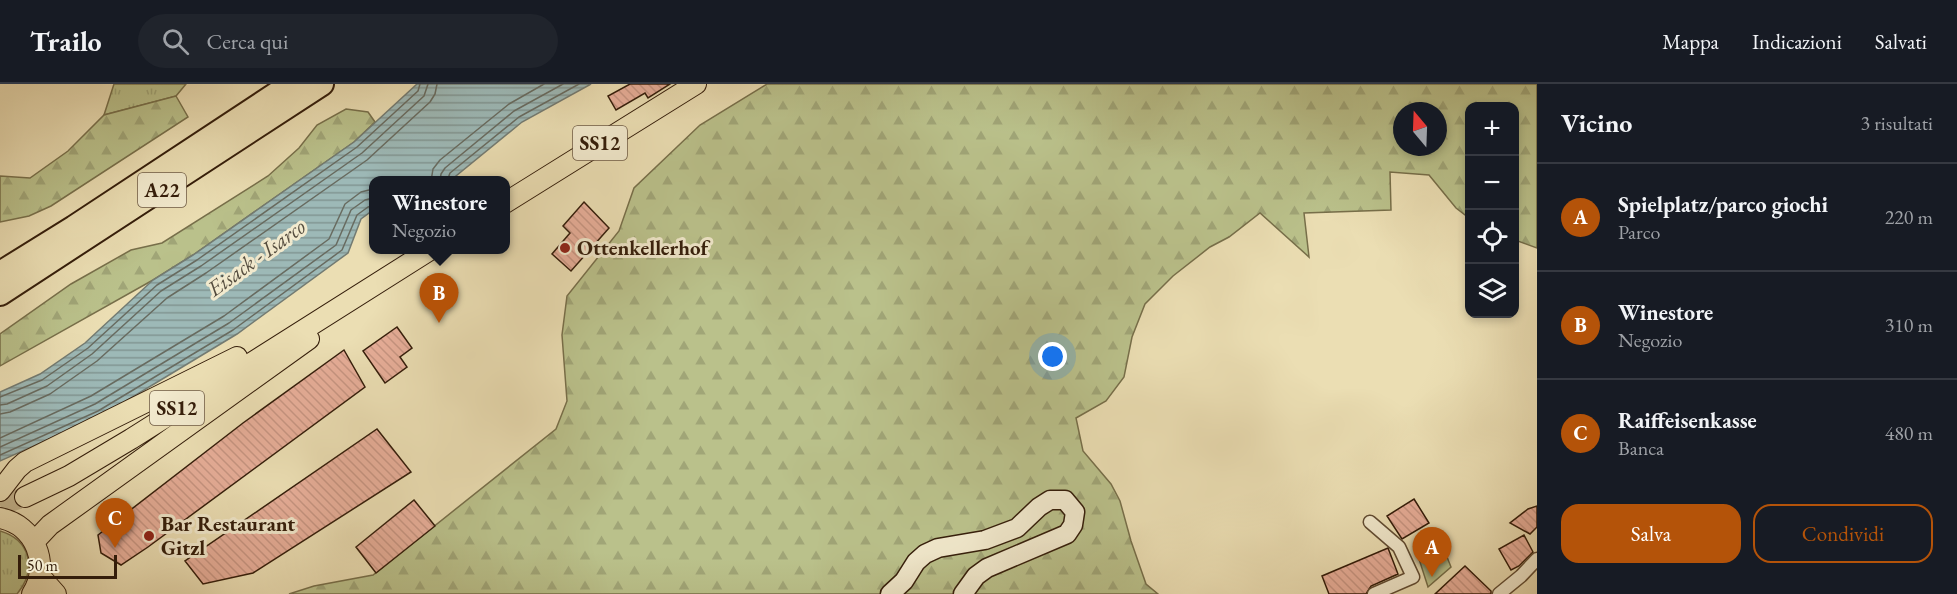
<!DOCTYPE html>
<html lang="it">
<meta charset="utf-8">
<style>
body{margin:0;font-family:"EB Garamond",serif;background:#20242c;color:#f1f3f6}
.controls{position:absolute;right:18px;top:18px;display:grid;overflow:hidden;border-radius:12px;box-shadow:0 3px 9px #0003}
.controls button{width:54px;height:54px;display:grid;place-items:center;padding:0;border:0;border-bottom:2px solid #363941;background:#171b24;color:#f1f3f6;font:30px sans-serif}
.compass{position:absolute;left:1393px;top:18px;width:54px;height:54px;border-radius:50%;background:#171b24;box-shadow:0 3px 9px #0003;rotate:341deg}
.scale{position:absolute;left:18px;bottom:15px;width:99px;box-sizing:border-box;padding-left:6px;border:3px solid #341d0a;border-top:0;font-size:16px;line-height:21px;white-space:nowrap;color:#341d0a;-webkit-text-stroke:4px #f2eace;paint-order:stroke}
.you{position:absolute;left:1053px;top:273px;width:21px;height:21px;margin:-15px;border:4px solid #fff;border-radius:50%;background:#1a73e8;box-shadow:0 0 0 9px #1a73e833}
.badge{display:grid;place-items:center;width:39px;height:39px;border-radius:50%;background:#b45309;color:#fff;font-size:20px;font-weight:700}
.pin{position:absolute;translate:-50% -50px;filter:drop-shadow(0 2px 3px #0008)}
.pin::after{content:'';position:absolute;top:32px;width:21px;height:18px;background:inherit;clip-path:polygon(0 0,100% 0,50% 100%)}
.popup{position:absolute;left:369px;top:92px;width:141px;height:78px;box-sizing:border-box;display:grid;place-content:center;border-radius:12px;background:#171b24;filter:drop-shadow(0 2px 4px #0005);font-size:20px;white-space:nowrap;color:#9ea1a6}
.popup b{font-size:22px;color:#f1f3f6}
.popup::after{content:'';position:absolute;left:50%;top:100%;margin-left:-12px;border:12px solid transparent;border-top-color:#171b24}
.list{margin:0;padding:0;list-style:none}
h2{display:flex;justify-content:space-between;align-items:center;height:78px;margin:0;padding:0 24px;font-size:26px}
h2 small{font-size:20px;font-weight:400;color:#9ea1a6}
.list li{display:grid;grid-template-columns:39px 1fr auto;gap:18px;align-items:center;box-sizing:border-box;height:108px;padding:0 24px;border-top:2px solid #363941}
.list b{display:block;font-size:22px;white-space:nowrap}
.list p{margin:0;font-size:20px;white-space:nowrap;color:#9ea1a6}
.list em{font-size:20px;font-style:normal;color:#9ea1a6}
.actions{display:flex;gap:12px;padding:18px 24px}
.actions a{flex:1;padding:14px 0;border:2px solid #b45309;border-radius:18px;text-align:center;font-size:21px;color:#b45309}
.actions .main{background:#b45309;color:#fff}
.icon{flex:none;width:33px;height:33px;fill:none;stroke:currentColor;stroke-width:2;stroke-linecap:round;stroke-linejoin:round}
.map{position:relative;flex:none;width:1537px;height:510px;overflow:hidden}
header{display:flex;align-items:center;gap:36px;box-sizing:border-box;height:84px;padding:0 30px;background:#171b24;border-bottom:2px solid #363941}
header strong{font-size:28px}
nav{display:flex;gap:33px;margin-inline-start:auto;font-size:21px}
.search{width:420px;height:54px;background:#20242c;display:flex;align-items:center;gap:15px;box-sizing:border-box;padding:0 21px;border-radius:33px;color:#9ea1a6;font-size:22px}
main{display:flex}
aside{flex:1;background:#171b24}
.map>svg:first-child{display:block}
</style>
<header>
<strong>Trailo</strong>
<div class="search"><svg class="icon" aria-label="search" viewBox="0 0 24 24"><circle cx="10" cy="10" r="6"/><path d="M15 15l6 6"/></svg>Cerca qui</div>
<nav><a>Mappa</a><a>Indicazioni</a><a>Salvati</a></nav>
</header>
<main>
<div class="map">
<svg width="1537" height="510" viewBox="0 0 1537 510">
<defs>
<pattern id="grass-tufts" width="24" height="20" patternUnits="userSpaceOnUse" patternTransform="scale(1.5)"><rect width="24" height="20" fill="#bac18b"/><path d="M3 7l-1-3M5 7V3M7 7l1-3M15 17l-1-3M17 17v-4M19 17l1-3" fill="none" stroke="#a0a577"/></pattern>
<pattern id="forest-firs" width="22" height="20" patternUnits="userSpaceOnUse" patternTransform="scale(1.5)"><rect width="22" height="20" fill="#bac18b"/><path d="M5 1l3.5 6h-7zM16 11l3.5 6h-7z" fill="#a0a577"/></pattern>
<pattern id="water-rules" width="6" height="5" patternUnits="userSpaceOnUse" patternTransform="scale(1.5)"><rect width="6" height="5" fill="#9db9b7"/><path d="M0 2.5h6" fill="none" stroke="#819693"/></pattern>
<pattern id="building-back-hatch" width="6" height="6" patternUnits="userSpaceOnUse" patternTransform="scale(1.5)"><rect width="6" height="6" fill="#e7ae99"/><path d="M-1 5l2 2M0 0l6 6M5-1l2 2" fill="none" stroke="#c79582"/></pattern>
</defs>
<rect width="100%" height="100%" fill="#ebdeb3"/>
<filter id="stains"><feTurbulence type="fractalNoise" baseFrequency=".00333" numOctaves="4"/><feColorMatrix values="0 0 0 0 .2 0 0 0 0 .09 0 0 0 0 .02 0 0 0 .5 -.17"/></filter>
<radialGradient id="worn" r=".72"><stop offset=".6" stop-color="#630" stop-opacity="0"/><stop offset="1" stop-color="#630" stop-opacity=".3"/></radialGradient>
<!-- grass -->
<path fill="url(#grass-tufts)" stroke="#776f4a" stroke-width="1.5" d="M114 0H186L176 12 104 31Z
M0 447C31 456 37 486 17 510H0Z"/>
<!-- forest -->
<path fill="url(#forest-firs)" stroke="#776f4a" stroke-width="1.5" fill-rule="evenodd" d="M767 0H1537V164L1515 156 1514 22H1470L1469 134 1456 124 1429 91 1390 88 1391 126 1304 129 1309 173 1260 129 1229 153 1210 163 1173 192 1145 220 1132 253 1124 293 1106 317 1076 334 1083 367 1111 400 1120 417 1131 457 1146 500 1158 510H289L314 502 373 491 556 345 567 317 562 251 567 212 619 147 634 104 700 41ZM1402 27H1438V63H1402Z
M176 12 188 33 51 122 29 132 0 138V92L30 94 68 67 104 31Z
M346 25 368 28 375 38 354 58 193 171 153 196 0 282V250L71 200 131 166 162 159 268 92 299 64 317 41Z"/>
<!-- park -->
<path fill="#bac18b" stroke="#776f4a" stroke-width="1.5" d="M1443 463 1451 483 1428 503 1419 475Z"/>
<!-- water -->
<path fill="url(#water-rules)" stroke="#737b72" stroke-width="1.5" d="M417 0H591L522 38 451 96 373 97V126L361 135 348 169 237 250 101 332 0 377V308L40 290 85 259 153 196 193 171 354 58Z"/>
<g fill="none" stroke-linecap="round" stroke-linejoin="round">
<!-- shore -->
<path stroke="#686b60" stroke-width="1.5" d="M431 97 433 85 440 76 509 20 544 0
M440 97 441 90 445 84 514 27 563 0
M447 97 450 89 519 33 579 0
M0 313 42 296 88 264 157 201 197 176 357 63 418 7 420 0
M0 321 7 320 47 302 92 270 161 207 201 182 362 69 424 12 428 0
M0 330 10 328 50 310 97 277 167 214 206 189 367 76 430 18 435 10 437 0
M0 354 91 312 224 232 329 155 345 120 361 108 373 105
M0 363 95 320 229 239 336 161 351 126 365 116 373 114
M0 371 98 327 233 246 342 166 357 131 368 123 373 122"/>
</g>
<!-- building -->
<path fill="url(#building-back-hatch)" stroke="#341d0a" stroke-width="1.5" d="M630 0H670L648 14 645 9 616 26 608 12Z
M584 118 609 144 571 187 552 170 570 149 563 142Z
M397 243 412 264 400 273 407 283 385 299 363 267Z
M344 266 365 303 148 463 121 481 101 469 98 451 243 339Z
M377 345 411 388 253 489 203 500 185 477Z
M1414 415 1429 439 1402 455 1387 432Z
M414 416 435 442 376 489 356 463Z
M1537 422V443L1530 450 1510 439 1528 425Z
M1524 451 1533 468 1519 482 1511 486 1499 465Z
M1388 464 1398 490 1371 502 1366 510H1329L1322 492Z
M1465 482 1491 507V510H1435Z"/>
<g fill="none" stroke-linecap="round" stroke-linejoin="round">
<!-- primary-tunnel -->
<path stroke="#c6b791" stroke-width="20" stroke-dasharray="20 10" stroke-linecap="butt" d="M0 421 25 413"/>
<!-- street casing -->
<g stroke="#624d34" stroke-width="15">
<path id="street" d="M1370 438 1399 463 1413 493 1374 510
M1499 510 1521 492 1537 475"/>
</g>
<!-- secondary casing -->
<g stroke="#341d0a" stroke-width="21">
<path id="secondary" d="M890 510 904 497 916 478 925 470 938 464 985 456 1017 444 1039 423 1050 416H1065L1075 428 1073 441 1067 450 987 484 976 492 963 510"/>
</g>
<!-- primary casing -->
<g stroke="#341d0a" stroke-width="22">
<path id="primary" d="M505 119 696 0
M0 407 17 385 25 378 237 273
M25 413 69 392 131 355 430 166
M0 434C35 441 51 480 32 510
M34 458 50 441 309 255
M40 492 56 510"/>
</g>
<!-- highway casing -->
<g stroke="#341d0a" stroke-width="26">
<path id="highway" d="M0 189 74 143 291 0
M0 210 322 0"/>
</g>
<!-- street -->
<use href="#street" stroke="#f2eace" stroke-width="12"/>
<!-- secondary -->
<use href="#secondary" stroke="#f2eace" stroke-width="18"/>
<!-- primary -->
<use href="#primary" stroke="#ebdeb3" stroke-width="20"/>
<!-- highway -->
<use href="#highway" stroke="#ebdeb3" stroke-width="22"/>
</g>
<!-- markers -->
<g fill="#8f2418" stroke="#f2eace" stroke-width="2">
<circle cx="565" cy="164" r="6"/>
<circle cx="149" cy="452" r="6"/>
</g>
<g text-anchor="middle" stroke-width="6" stroke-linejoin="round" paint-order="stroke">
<!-- shield labels -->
<g fill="#f2eace" stroke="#6d5a45" stroke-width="1.5">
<rect x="573" y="42" width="54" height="34" rx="4.5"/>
<rect x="138" y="89" width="48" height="34" rx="4.5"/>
<rect x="150" y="307" width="54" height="34" rx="4.5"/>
</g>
<g font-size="20" font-weight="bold" fill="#341d0a">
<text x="600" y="66">SS12</text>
<text x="162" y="113">A22</text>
<text x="177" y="331">SS12</text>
</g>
<!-- poi labels -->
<g font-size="21" font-weight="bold" fill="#341d0a" stroke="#f2eace" text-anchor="start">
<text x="577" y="171">Ottenkellerhof</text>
<text x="161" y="447">Bar Restaurant<tspan x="161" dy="24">Gitzl</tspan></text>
</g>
<!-- water labels -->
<g font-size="22" font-style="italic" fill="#544c3e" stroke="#f2eace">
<text transform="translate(256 173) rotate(-36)" y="8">Eisack - Isarco</text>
</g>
</g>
<rect width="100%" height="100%" filter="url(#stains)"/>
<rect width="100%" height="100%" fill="url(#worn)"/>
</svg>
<div class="controls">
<button>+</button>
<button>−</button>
<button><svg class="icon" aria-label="locate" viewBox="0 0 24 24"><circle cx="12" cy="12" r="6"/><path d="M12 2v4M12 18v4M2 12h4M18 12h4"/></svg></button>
<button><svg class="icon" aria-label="layers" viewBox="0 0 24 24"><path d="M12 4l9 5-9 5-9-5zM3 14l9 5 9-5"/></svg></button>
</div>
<svg class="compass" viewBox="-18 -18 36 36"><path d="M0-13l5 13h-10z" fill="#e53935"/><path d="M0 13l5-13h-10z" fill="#9ea1a6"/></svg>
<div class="scale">50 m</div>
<div class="you"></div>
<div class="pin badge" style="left:1432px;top:493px">A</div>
<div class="pin badge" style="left:439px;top:239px">B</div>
<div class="popup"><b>Winestore</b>Negozio</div>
<div class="pin badge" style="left:115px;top:464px">C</div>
</div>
<aside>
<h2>Vicino<small>3 risultati</small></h2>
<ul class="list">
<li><span class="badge">A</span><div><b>Spielplatz/parco giochi</b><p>Parco</p></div><em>220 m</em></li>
<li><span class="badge">B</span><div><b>Winestore</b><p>Negozio</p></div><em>310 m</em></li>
<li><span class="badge">C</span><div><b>Raiffeisenkasse</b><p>Banca</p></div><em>480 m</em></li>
</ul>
<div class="actions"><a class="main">Salva</a><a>Condividi</a></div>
</aside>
</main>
